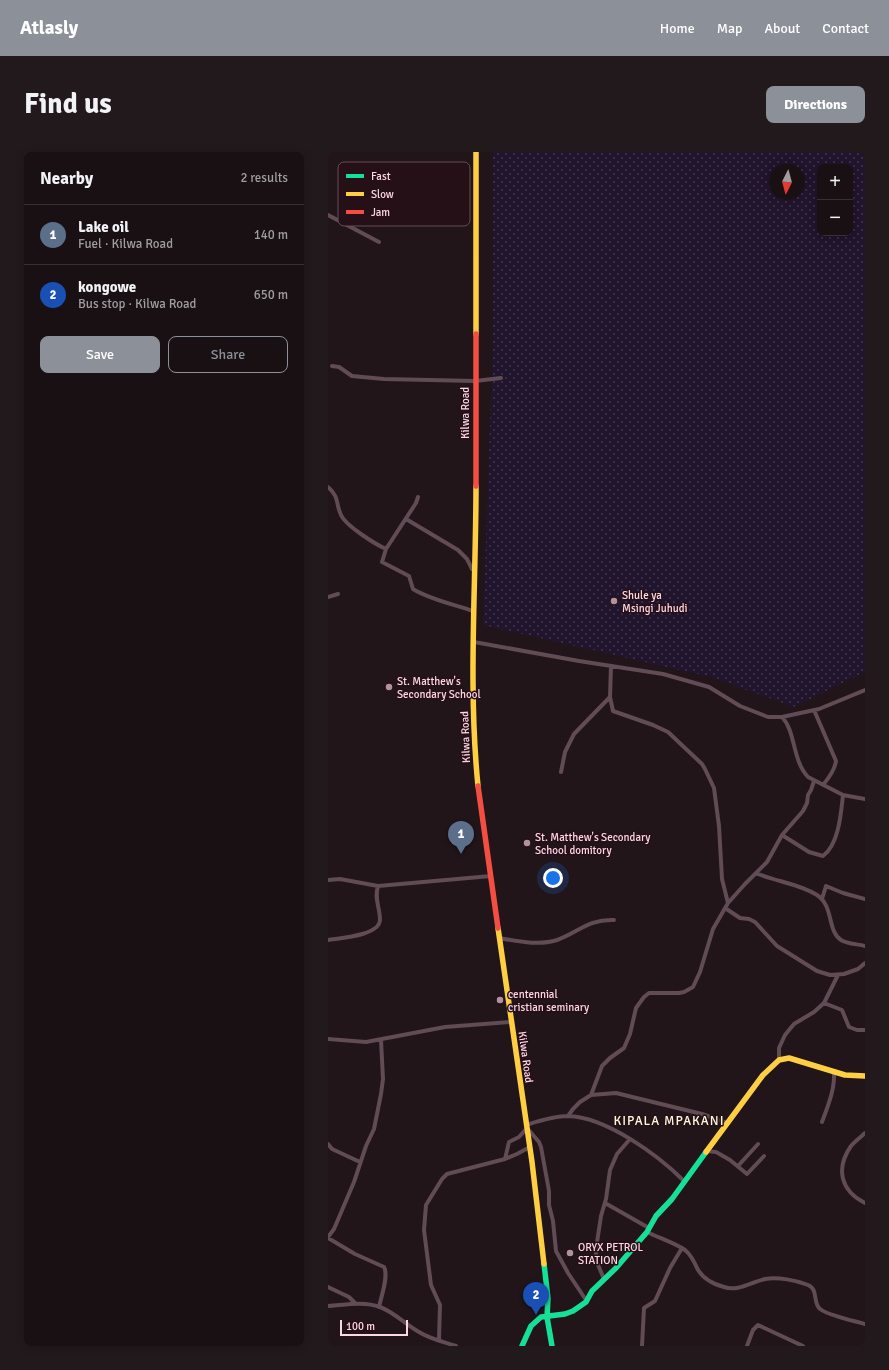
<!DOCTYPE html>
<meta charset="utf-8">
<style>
body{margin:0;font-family:Signika,sans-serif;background:#22191c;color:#f1f3f6}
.controls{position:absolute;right:12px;top:12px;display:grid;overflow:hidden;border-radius:8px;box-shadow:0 2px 10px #0003}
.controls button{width:36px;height:36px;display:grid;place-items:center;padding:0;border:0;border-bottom:1px solid #373033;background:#191013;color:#f1f3f6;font:20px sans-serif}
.compass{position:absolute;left:441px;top:12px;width:36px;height:36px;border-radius:50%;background:#191013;box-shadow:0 2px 10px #0003;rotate:186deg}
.scale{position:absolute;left:12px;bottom:10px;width:68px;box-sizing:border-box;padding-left:4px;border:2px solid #fdd7e5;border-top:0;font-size:11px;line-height:14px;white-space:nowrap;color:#fdd7e5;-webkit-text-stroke:3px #261017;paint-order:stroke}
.you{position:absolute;left:225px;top:726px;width:14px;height:14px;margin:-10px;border:3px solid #fff;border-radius:50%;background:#1a73e8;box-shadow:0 0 0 6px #1a73e833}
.badge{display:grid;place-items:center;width:26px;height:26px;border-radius:50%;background:#8c9099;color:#fff;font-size:13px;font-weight:700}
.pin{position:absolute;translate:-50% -33px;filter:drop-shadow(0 1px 2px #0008)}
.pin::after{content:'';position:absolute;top:21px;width:14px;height:12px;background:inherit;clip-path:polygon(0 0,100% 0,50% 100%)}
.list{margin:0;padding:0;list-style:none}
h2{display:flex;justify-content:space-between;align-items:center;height:52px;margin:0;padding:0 16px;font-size:17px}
h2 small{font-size:13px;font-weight:400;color:#9f9da0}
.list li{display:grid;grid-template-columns:26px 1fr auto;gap:12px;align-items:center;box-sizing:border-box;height:60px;padding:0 16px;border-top:1px solid #373033}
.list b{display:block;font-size:15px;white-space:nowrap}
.list p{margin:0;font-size:13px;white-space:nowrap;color:#9f9da0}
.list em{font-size:13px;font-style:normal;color:#9f9da0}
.actions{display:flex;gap:8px;padding:12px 16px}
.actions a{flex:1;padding:9px 0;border:1px solid #8c9099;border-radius:8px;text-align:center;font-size:14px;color:#8c9099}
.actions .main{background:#8c9099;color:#fff}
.map{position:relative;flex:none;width:537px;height:1194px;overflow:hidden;border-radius:8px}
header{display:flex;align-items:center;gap:24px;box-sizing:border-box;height:56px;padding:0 20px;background:#8c9099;color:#fff}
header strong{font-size:19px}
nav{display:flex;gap:22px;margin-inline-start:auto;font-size:14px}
.intro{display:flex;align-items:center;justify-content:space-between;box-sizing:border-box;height:96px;padding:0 24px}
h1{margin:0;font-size:28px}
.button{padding:10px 18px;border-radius:8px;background:#8c9099;color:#fff;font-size:14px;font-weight:700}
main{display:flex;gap:24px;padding:0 24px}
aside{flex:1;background:#191013;border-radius:8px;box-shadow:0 2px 10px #0003}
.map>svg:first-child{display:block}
</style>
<header>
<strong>Atlasly</strong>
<nav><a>Home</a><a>Map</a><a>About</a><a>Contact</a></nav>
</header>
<div class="intro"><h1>Find us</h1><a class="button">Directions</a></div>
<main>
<aside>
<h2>Nearby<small>2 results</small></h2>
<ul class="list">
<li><span class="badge" style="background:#5c6f8a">1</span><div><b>Lake oil</b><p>Fuel · Kilwa Road</p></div><em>140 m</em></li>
<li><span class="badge" style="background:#1a4fb4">2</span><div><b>kongowe</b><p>Bus stop · Kilwa Road</p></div><em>650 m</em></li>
</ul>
<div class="actions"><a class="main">Save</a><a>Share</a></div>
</aside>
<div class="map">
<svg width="537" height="1194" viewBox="0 0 537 1194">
<defs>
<pattern id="grass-dots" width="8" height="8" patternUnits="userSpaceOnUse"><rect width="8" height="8" fill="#21142d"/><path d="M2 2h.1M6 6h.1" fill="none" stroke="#42354b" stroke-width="1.8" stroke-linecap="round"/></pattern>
</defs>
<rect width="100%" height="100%" fill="#211519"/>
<!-- grass -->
<path fill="url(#grass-dots)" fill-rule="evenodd" d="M165 0H537V520L466 555 383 525 155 473 165 188ZM492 15H522V81H492ZM447 18H471V42H447Z"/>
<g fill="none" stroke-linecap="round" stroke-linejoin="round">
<!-- street -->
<path stroke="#614b54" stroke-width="4" d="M0 63 51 90
M4 214 11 215 24 224 56 227 147 229 173 226
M0 335C12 346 7 350 13 363 18 374 47 392 58 397
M90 345 88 351 58 397 54 410 81 424 85 437C103 448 125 452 145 459
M78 367 130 398 139 407 144 417
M0 445 10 442
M146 490 251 509 335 522 381 535 412 554 440 565H454L491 557 537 538
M283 514 282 545 285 559 325 573 340 580 374 612 377 617 386 636 391 674 394 727 400 751
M486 558 508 609C507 617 500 627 495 633
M454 565C468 580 464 608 480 625L515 643 537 647
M233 620 237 600 246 582 282 545
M454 683 481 700 495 704C511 692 513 661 515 643
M428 721C448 730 470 731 489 743 506 754 499 779 513 788 519 792 530 792 537 794
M0 728 12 727 50 734 163 724
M494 747 498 734 515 741 537 747
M397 756 412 766 421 767 427 770 449 794 489 819 502 823 516 822 530 817 537 811
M171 786C189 789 210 794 229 788 251 780 260 767 286 768
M0 788C11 786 51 784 52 768 52 755 46 748 50 734
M496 851 514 858 521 875 529 878H537
M0 887 38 890 117 875 183 870
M451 908V896L457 883 466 872 486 860 496 851 510 823
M263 943 274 914 282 906 296 896 302 882 308 856 316 845 321 841H351L356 840 365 835 372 820 385 777 400 751 417 732 439 710 454 683 475 659 479 651 480 643 483 638 486 629
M240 964 245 957 252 950 263 943 288 941 374 962 399 971
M494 970C500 954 507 937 506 920
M198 973C211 969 226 964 240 964 278 965 330 1003 356 1029
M537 981C533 985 527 989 523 994 507 1017 513 1039 537 1051
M0 992 4 997 32 1010
M379 999 388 1000 402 1008 419 1022 436 1004
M177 1007 181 990 191 985 199 976 211 990 213 995 221 1039V1053L225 1069 228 1099 240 1121 258 1148
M410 1014 430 992
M277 1051 321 1076
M319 1080C331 1086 347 1091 357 1098 363 1103 366 1109 369 1116 374 1126 385 1132 396 1135 410 1140 423 1130 437 1127 450 1125 468 1128 480 1133 490 1137 485 1149 491 1156 497 1163 527 1169 537 1172
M0 1085 6 1077 26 1030 38 994 46 977 53 942 55 927 53 888
M0 1086 27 1102 56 1115C61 1124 53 1145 51 1155
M276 1127 268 1108V1097L273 1064 278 1047 282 1018 289 1002 302 987
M0 1135 21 1145 28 1152
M0 1154C17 1153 35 1149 52 1155 66 1160 78 1173 91 1180 102 1187 116 1190 128 1194
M112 1189 111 1187 112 1153 103 1133 96 1078 98 1053 114 1027 119 1022 177 1007 189 1002 202 995
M314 1194 316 1156 327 1149 342 1116 354 1096
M419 1194 425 1178 430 1173 475 1194"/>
<!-- fast -->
<path stroke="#16e098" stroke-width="5.5" d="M216 1112 220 1146 219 1165 224 1194
M194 1194 203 1174 213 1165 237 1162 245 1159 258 1150 264 1139 288 1116 319 1080 328 1064 344 1047 378 1000"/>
<!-- slow -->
<path stroke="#ffcf43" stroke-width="5.5" d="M148 0V182
M148 334C148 434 140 534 150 634
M170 776 204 1010 216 1112
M378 1000 435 923 451 908 461 906 517 923 537 924"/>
<!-- jam -->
<path stroke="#f24e42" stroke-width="5.5" d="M148 182V334
M150 634 170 776"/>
</g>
<!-- markers -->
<g fill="#b0939e" stroke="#261017" stroke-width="1.5">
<circle cx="286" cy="449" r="4"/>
<circle cx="61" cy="535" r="4"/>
<circle cx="199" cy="691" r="4"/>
<circle cx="172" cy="848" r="4"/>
<circle cx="242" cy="1101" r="4"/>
</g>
<g text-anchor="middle" stroke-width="3" stroke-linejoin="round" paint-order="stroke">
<!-- street labels -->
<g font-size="11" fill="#fdd7e5" stroke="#261017">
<text transform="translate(137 261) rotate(-90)" y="4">Kilwa Road</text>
<text transform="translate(137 585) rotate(-92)" y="4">Kilwa Road</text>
<text transform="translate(198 905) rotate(82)" y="4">Kilwa Road</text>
</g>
<!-- poi labels -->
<g font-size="11" fill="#fdd7e5" stroke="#261017" text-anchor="start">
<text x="294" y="447">Shule ya<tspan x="294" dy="13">Msingi Juhudi</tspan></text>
<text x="69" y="533">St. Matthew's<tspan x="69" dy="13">Secondary School</tspan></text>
<text x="207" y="689">St. Matthew's Secondary<tspan x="207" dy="13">School domitory</tspan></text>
<text x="180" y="846">centennial<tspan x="180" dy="13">cristian seminary</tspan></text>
<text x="250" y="1099">ORYX PETROL<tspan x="250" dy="13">STATION</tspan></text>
</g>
<!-- quarter labels -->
<g font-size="13" letter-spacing="1" fill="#fdf9d9" stroke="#261017">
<text x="341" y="973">KIPALA MPAKANI</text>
</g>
</g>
<!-- legend -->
<rect x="10" y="10" width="132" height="64" rx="6" fill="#261017" stroke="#664c55" stroke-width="1"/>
<rect x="18" y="22" width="18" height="4" fill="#16e098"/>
<rect x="18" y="40" width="18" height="4" fill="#ffcf43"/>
<rect x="18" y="58" width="18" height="4" fill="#f24e42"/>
<g font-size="11" fill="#fdd7e5">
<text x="43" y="28">Fast</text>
<text x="43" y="46">Slow</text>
<text x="43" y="64">Jam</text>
</g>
</svg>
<div class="controls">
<button>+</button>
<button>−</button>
</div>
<svg class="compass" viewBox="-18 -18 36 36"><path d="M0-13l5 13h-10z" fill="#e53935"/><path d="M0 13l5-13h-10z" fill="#9f9da0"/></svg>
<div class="scale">100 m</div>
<div class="you"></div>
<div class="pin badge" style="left:133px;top:702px;background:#5c6f8a">1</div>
<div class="pin badge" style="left:208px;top:1163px;background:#1a4fb4">2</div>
</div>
</main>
